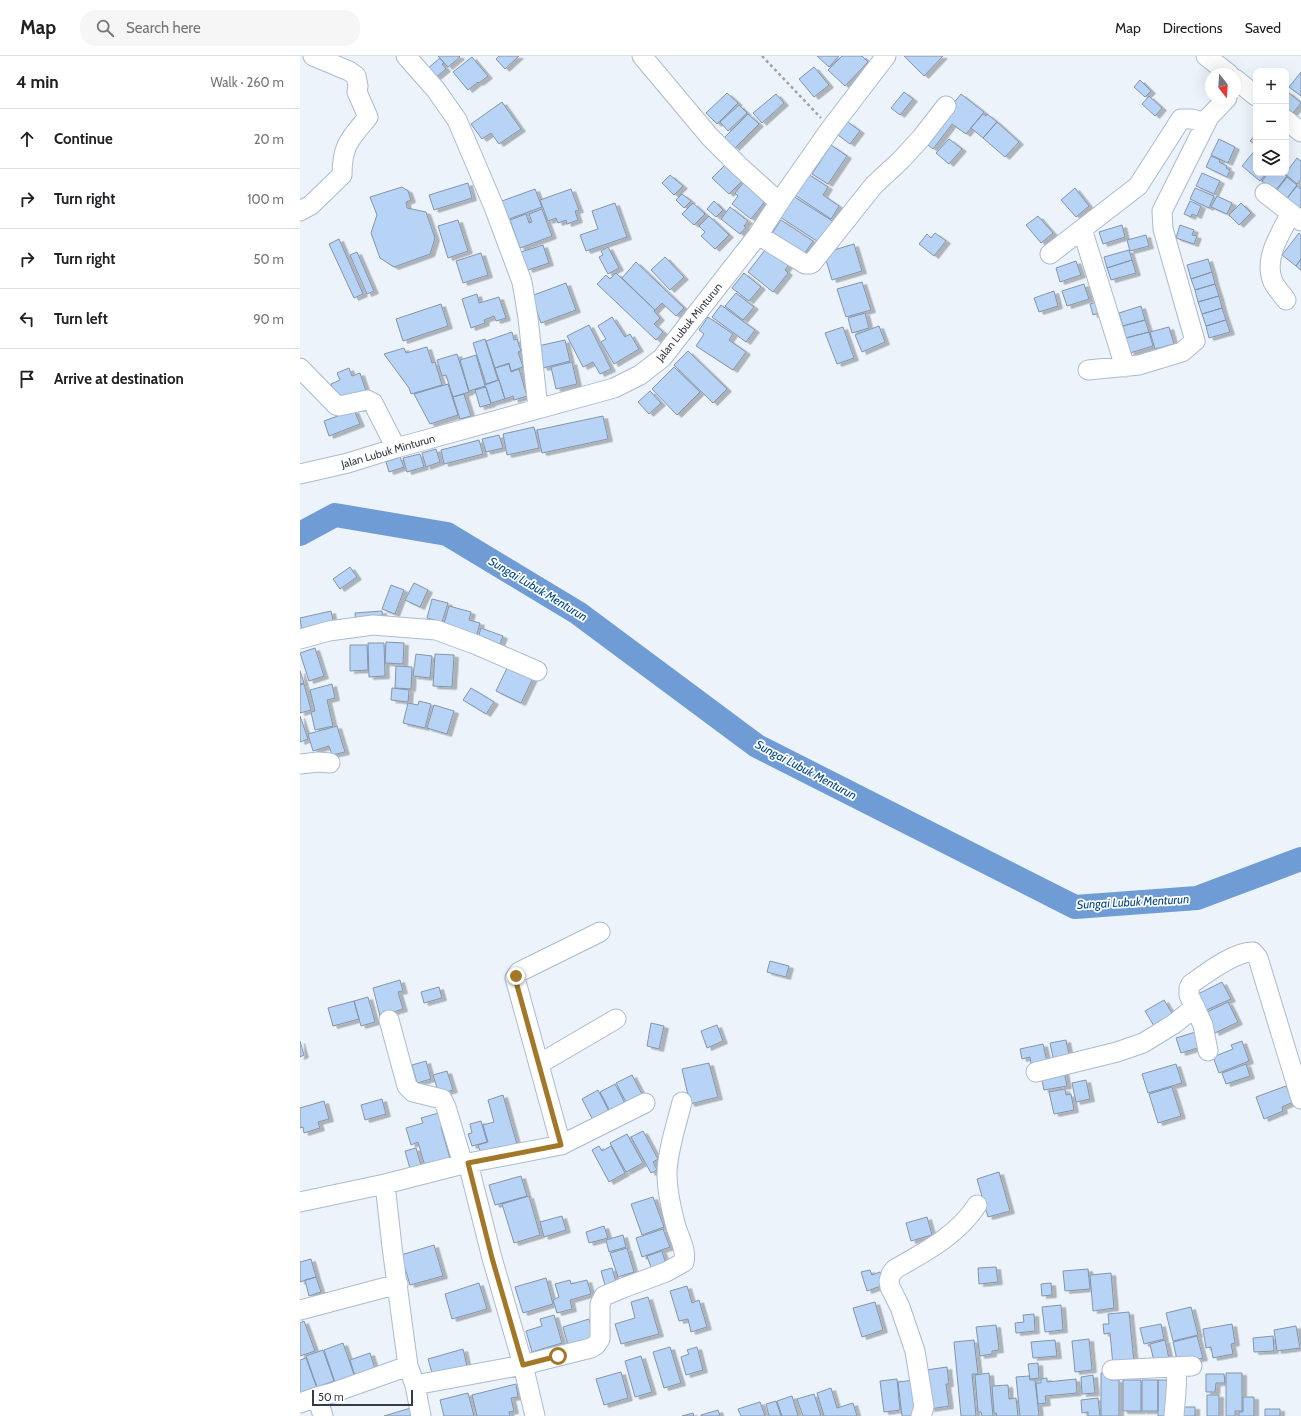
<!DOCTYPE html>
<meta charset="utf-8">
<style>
body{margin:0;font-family:Cabin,sans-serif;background:#f6f6f6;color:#202124}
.controls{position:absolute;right:12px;top:12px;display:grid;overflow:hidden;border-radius:8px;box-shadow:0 4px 16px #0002}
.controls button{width:36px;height:36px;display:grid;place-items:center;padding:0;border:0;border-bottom:1px solid #e0e0e0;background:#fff;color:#202124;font:20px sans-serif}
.compass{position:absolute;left:905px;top:12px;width:36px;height:36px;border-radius:50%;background:#fff;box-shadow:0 4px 16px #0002;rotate:163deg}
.scale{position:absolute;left:12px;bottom:10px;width:101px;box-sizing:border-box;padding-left:4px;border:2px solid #353c44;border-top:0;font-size:11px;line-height:14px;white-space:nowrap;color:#353c44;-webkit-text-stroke:3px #fff;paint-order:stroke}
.stop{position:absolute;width:12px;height:12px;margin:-9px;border:3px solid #a27727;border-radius:50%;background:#fff}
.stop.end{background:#a27727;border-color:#fff;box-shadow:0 1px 4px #0008}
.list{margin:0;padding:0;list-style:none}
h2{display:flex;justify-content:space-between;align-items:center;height:52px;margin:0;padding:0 16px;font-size:17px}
h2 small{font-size:13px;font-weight:400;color:#757577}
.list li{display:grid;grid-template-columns:26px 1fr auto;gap:12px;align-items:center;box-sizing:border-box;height:60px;padding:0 16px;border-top:1px solid #e0e0e0}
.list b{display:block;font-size:15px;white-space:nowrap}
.list em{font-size:13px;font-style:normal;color:#757577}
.icon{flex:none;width:22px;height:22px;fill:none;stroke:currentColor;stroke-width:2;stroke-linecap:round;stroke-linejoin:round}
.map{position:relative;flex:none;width:1001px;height:1360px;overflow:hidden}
header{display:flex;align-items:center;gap:24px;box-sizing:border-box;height:56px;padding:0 20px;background:#fff;border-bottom:1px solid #e0e0e0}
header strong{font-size:19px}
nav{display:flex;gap:22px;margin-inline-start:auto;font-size:14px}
.search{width:280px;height:36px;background:#f6f6f6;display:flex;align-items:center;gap:10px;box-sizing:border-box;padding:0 14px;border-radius:16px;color:#757577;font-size:15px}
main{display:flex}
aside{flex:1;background:#fff}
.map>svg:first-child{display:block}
</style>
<header>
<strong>Map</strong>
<div class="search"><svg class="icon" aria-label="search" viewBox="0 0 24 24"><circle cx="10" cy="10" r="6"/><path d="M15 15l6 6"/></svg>Search here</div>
<nav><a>Map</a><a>Directions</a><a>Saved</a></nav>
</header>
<main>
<aside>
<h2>4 min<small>Walk · 260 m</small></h2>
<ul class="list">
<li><svg class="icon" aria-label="ahead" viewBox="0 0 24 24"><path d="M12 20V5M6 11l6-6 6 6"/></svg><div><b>Continue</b></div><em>20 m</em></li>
<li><svg class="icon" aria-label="right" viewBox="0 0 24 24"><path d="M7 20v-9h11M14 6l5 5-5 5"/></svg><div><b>Turn right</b></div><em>100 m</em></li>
<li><svg class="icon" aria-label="right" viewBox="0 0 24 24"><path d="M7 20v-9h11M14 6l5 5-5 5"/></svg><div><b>Turn right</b></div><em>50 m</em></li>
<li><svg class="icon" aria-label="left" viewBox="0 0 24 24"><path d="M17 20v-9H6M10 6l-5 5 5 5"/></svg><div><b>Turn left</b></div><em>90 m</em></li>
<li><svg class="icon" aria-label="arrive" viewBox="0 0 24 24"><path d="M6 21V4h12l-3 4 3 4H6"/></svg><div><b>Arrive at destination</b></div></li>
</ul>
</aside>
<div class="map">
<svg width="1001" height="1360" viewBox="0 0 1001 1360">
<defs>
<filter id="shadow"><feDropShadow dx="4.5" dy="2.5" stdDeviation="0" flood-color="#0004"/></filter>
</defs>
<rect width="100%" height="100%" fill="#ecf3fb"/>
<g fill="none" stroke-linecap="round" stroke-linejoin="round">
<!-- river -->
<path stroke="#6f9cd4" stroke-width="24" d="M0 478 35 459 147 478 278 557 457 690 775 851 897 842 1001 803"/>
</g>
<!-- building -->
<path fill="#b7d4f7" stroke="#8594a8" filter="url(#shadow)" d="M138 0H159L160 1 148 11Z
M199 0H219L205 13 196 3Z
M517 0H539L529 11Z
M542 0H562L568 6 545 30 528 14Z
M604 0H643L624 20Z
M172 1 188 20 179 27 178 26 168 34 153 16Z
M140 2 144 7 142 8 146 13 135 22 127 13Z
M514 11 529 29 514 41 499 23Z
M1001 16V40L989 31Z
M840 24 851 35 845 41 834 31Z
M604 36 613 43 600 59 591 52Z
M988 36 1001 47 989 62 986 59V39Z
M427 37 438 47 417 68 406 57Z
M476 38 484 47 462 67 453 57Z
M661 38 684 56 666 78 652 68 633 93 623 85Z
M849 40 862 52 855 60 842 48Z
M202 46 221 73 199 88 191 77 182 83 171 68Z
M439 49 447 57 428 75 420 66Z
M448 58 459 68 435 92 424 82Z
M683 58 686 60 687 58 697 66 683 82 671 72Z
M548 66 560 75 550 88 538 79Z
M697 66 719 86 705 101 683 82Z
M956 78V89L950 85Z
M649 83 662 93 649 108 636 97Z
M919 83 935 91 928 107 911 99Z
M531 89 547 100 528 128 512 118Z
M956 93V117H967L960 125 942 110Z
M911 100 920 104 919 106 927 110 926 112 930 114 927 121 906 111Z
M997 102 1001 105V123L997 128 985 118Z
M427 107 444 123 429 138 412 122Z
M902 117 920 125 914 138 896 130Z
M968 117H983L987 120 975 135 962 125Z
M508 118 528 131 523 139 539 150 531 163 495 139Z
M370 119 383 130 374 139 362 127Z
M987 121 997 129 987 142 977 134Z
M444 126 466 144 451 163 432 148 438 140 435 137Z
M168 127 172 142 134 154 129 139Z
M997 130 1001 133V151L998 154 986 144Z
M102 131 108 135 111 144 106 146 107 152 126 156 135 182 130 198 94 211 80 202 71 177 77 159 70 141Z
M775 132 789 150 776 161 761 144Z
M895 132 914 140 909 152 890 143Z
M235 133 242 151 209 163 202 145Z
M271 133 279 154 275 155 278 164 267 168 266 164 258 167 256 162 248 165 240 144Z
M382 138 391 145 384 152 376 144Z
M493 140 534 166 520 187 480 161Z
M917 140 932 147 927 158 911 151Z
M414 145 423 154 416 161 407 153Z
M890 145 901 150 897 160 892 158 891 161 884 158Z
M315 147 327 181 286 195 280 179 298 173 292 155Z
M393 147 405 158 394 169 382 158Z
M941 147 951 157 939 169 929 159Z
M430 151 448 165 444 170 446 171 440 178 421 163Z
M242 153 252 180 220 192 210 164 226 158 229 167 232 166 229 158Z
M409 160 429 179 415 193 401 180 405 176 399 170Z
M738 160 753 177 741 187 726 169Z
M158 164 168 195 148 202 138 170Z
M481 164 513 185 501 203 469 182Z
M822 169 825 181 803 188 799 176Z
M880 169 894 174 892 179 897 180 894 188 876 182Z
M635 177 646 185 634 200 619 188 627 178 631 182Z
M999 177 1001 179V203L996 210 982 199Z
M846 179 849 190 830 195 827 184Z
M39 183 63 238 54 242 29 188Z
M554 188 562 215 532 224 524 197Z
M243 189 249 207 228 214 221 196Z
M469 189 491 206 485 214 488 217 473 236 448 216Z
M308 191 319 212 308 218 299 201 303 199 301 195Z
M829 194 832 204 807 212 804 201Z
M57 196 74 235 67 238 50 199Z
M181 197 188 219 163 227 156 205Z
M365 201 384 221 370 234 351 214Z
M908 203 912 216 891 223 887 209Z
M1001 203V214L996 210Z
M832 204 836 217 811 224 807 212Z
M776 205 781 219 760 226 756 212Z
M336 206 384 252 376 260 362 247 355 254 322 222Z
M912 216 915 228 895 234 891 223Z
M316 217 355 254 354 255 360 262 354 268 363 276 356 284 297 228 306 219 310 223Z
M444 217 461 231 449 245 432 232Z
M562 226 571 254 546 261 537 233Z
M266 227 276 254 241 267 231 240Z
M784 228 789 243 767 250 762 235Z
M915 228 919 240 898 246 895 234Z
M754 235 758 250 739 256 734 242Z
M436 237 454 251 443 264 425 250Z
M177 238 179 247 199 241 206 262 196 265 194 260 184 264 185 267 171 272 162 243Z
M919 240 922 252 902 258 898 246Z
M800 245 803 255 793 259 790 248Z
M141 248 148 270 103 285 96 263Z
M421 249 455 274 446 286 412 261Z
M841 250 845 264 823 270 819 257Z
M922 252 926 264 906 270 902 258Z
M565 257 569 272 552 277 548 262Z
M312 261 325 281 330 278 339 293 314 308 301 286 306 283 298 270Z
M408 261 433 278 429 284 446 296 433 314 396 290 404 278 399 274Z
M845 264 849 276 826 282 823 270Z
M926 264 930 276 909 282 906 270Z
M289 269 311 313 300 318 293 306 283 311 267 280Z
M579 270 585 286 562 296 555 279Z
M543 271 554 302 537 308 525 277Z
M869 271 874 288 855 293 850 276Z
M212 276 214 284 217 283 221 295 218 296 223 311 211 315 209 307 195 312 186 285Z
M849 276 853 290 830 297 826 282Z
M185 283 198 324 186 328 173 287Z
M265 284 270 305 243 312 238 290Z
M127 291 132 307 135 306 142 329 111 338 109 332 84 298 104 292 106 297Z
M388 295 427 333 413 347 374 309Z
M157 298 169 336 153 341 146 319 142 320 137 304Z
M176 299 185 330 169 335 160 304Z
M272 306 277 328 256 333 251 311Z
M209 308 211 316 219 313 227 340 214 344 213 340 205 343 195 312Z
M374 311 400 336 377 359 352 333Z
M49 312 52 320 60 317 66 335 37 345 31 328 40 324 37 317Z
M199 324 205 343 191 347 185 329Z
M148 328 158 359 130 368 114 338Z
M186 331 191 348 180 351 175 334Z
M350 335 361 347 349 358 338 346Z
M164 338 171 360 160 363 153 341Z
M54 354 60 368 29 380 24 365Z
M303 360 308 383 242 397 237 374Z
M234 371 239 392 207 399 203 378Z
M199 379 203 392 186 396 182 383Z
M179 384 183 398 144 408 141 394Z
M136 393 140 406 126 411 122 397Z
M120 398 124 411 107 416 103 402Z
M100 401 104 411 89 416 86 406Z
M50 511 57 521 40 533 33 523Z
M114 527 128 534 120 551 105 544Z
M91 529 104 534 95 558 82 553Z
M132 543 148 547 142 566 127 562Z
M149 550 171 556 169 564 180 567 175 585 143 571Z
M31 555 34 570 2 577 0 562Z
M82 555 83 565 56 567 55 557Z
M181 572 203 580 198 593 177 585Z
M86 586 104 587 103 608 85 607Z
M68 587H84L85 620 69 621Z
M50 589H67L68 614 50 615Z
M15 592 24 620 9 625 0 597Z
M116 598 132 600 130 622 113 620Z
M135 598 154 599 152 631 133 630Z
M96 610 112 611 111 633 95 632Z
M208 610 233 622 221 647 196 635Z
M0 615 4 627 0 628Z
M4 628 11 654 0 657V629Z
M32 628 35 642 27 644 33 670 15 674 11 656 15 655 10 634Z
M92 632 109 634 108 646 91 644Z
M171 632 194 646 186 658 163 644Z
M119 645 131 648 125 672 103 667 108 647 118 649Z
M134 649 154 655 147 678 127 672Z
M0 660 8 683 0 686Z
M37 670 45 696 32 699 29 690 13 695 8 678Z
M470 905 489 910 486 921 467 916Z
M100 924 103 935 98 936 103 953 80 960 73 932Z
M922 926 931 943 902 956 894 940Z
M139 931 142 942 124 947 121 936Z
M68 941 75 966 61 970 54 945Z
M864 944 876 964 857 975 845 955Z
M54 945 59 963 33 970 28 952Z
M928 946 938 966 915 977 905 957Z
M351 967 364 970 359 993 347 990Z
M417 969 423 985 407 992 401 975Z
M899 975 904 990 881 997 876 982Z
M766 984 770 1003 754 1006 750 987Z
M0 985 4 999 0 1001Z
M942 985 949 1005 919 1017 913 1001 933 993 931 989Z
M743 988 748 1010 732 1013 730 1001 722 1003 720 993Z
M126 1005 131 1023 117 1027 112 1009Z
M409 1007 418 1041 390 1048 382 1013Z
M876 1008 882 1027 848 1037 842 1018Z
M946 1008 950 1020 926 1028 922 1017Z
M147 1015 153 1034 139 1038 133 1019Z
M764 1015 767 1030 744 1034 741 1020Z
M332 1019 344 1042 328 1050 316 1027Z
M786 1024 790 1043 776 1046 772 1027Z
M315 1028 327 1051 312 1059 300 1036Z
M986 1030 993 1046 982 1051 983 1055 964 1063 956 1041Z
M872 1031 881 1060 858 1067 849 1038Z
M765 1033 766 1039 771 1038 774 1054 754 1058 749 1036Z
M298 1034 312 1061 296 1070 282 1043Z
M203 1039 218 1092 182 1102 178 1089 188 1086 183 1069 194 1066 188 1044Z
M82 1043 86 1058 65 1064 61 1049Z
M24 1045 29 1063 18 1066 20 1072 4 1077 3 1071 0 1072V1052Z
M142 1056 146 1069 141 1071 151 1106 126 1114 118 1086 111 1089 106 1072 123 1067 121 1062Z
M181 1065 187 1086 172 1090 168 1078 172 1077 170 1068Z
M343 1075 358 1103 353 1106 357 1114 351 1117 331 1081Z
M327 1078 343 1107 326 1116 310 1087Z
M299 1090 302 1095 311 1090 325 1117 309 1126 292 1094Z
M116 1092 122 1113 111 1116 105 1095Z
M699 1116 710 1155 688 1161 677 1123Z
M221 1120 227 1140 195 1149 189 1129Z
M229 1140 240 1179 214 1187 202 1148Z
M353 1141 364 1171 342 1179 331 1148Z
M262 1160 266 1174 244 1181 240 1166Z
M627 1161 632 1179 611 1185 606 1167Z
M304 1170 308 1182 289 1187 286 1176Z
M363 1173 370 1191 342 1201 336 1182Z
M323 1179 326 1191 309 1196 306 1184Z
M134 1189 143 1220 110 1229 101 1199Z
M327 1192 334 1216 318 1221 310 1197Z
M362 1195 367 1212 353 1217 347 1200Z
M11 1203 16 1221 0 1226V1206Z
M696 1211 698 1226 679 1228 678 1212Z
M312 1212 316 1226 305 1229 301 1215Z
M788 1213 790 1233 765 1235 763 1215Z
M570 1214 572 1219 580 1216 584 1229 567 1235 561 1216Z
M811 1217 814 1252 793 1255 790 1219Z
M16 1221 21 1236 9 1240 5 1224Z
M246 1222 253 1248 223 1257 215 1231Z
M270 1224 271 1228 287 1224 291 1238 270 1244 272 1253 257 1257 253 1244 259 1241 255 1228Z
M179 1227 187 1253 152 1263 145 1238Z
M751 1227 752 1239 742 1240 741 1228Z
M387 1230 392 1247 399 1244 407 1271 391 1276 388 1263 379 1265 370 1235Z
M348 1241 359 1278 321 1288 315 1268 335 1262 331 1246Z
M575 1246 583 1274 562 1281 553 1252Z
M761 1249 763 1274 745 1276 742 1251Z
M891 1251 898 1279 873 1285 866 1257Z
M829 1256 834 1307 813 1310 810 1277 804 1278 803 1268H809L808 1258Z
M734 1258 735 1275 716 1277 715 1267 724 1266 723 1259Z
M254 1259 262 1287 232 1296 226 1275 242 1270 240 1263Z
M289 1263 294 1282 269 1293 263 1271Z
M4 1265 15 1295 0 1300V1267Z
M861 1268 864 1283 844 1288 840 1272Z
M932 1268 935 1287 931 1288 933 1298 913 1302 911 1291 906 1292 903 1273Z
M696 1269 699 1294 692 1295V1298L680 1300 676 1271Z
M996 1270 1000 1292 977 1295 974 1274Z
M897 1280 903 1302 878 1308 873 1286Z
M973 1280 974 1295 954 1296 953 1282Z
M789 1283 792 1314 775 1316 772 1285Z
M674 1284 678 1318H672L676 1360H661L654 1286Z
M755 1284 757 1300 733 1302 731 1286Z
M865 1284 870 1307 855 1310 850 1288Z
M43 1287 57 1327 35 1326 24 1294Z
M370 1291 381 1327 364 1332 353 1296Z
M397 1291 403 1314 386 1319 381 1301 389 1298 387 1294Z
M163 1293 168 1314 134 1324 128 1303Z
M23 1294 34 1325 17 1331 6 1300Z
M70 1297 77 1319 55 1320 50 1304Z
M341 1300 352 1336 335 1341 325 1305Z
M6 1302 19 1338H0V1304Z
M738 1307 739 1322 730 1323 728 1308Z
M647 1311 649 1328H646L649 1350 630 1353 626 1314Z
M321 1316 328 1342 304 1349 296 1323Z
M689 1317 693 1360H682L681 1356H678L675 1319Z
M801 1317H810V1324H819V1360H801Z
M926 1317H942V1355H935V1360H926Z
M906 1318H924L925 1327H916L915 1336H906Z
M793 1319 795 1337 782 1338 781 1321Z
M729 1320 730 1324H735L739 1360H720L716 1321Z
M747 1322V1326L776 1323 777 1337 745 1340 746 1347 738 1348 736 1327H741V1323Z
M597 1323 600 1354 584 1356 580 1325Z
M615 1324 619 1360H602L598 1326Z
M823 1324H841V1355H823Z
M842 1324H858V1355H842Z
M858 1324H873V1360H858Z
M216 1328 218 1341 211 1342 214 1355 209 1356 210 1360H177L172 1339Z
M708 1329 709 1343 716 1342 718 1360H697L696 1357H694L692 1330Z
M531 1332 537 1352 553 1347 557 1360H524L517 1337Z
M168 1337 174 1360H144L140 1344Z
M514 1338 521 1360H503L497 1343Z
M907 1339H919V1360H907Z
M492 1340 498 1360H482L477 1345Z
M943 1341H954V1360H939V1356H943Z
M798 1342 800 1360H788V1356L782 1357 781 1344Z
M476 1345 481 1360H469L466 1348Z
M460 1346 465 1360H441L438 1353Z
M114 1351 117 1360H84Z
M878 1351H895V1360H878Z
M965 1353H980V1360H965Z
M418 1354 420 1360H401V1359Z
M393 1357 394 1360H382Z"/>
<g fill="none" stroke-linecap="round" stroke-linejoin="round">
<!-- minor casing -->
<g stroke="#abbbcf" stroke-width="21">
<path id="minor" d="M106 0 136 34 157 64 194 151 222 226 228 262 238 352
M342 0 410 81 439 110 479 146
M906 0 929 18
M935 23 956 40
M986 64 1001 76
M965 137 1001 165
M0 155 11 149 42 119C42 89 50 83 68 61L57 36 58 30 56 20 49 15 13 0
M782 173 825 311
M458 179 505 208H510L512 207 574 129 601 104 622 81 646 50
M750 198 838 130 881 63H892L906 67
M986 244C982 238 976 232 973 226 963 202 981 177 991 157
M0 312 36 349 39 350 67 344 73 347 96 392
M788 314 839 309 882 296 895 285 863 173 862 155 909 61 927 42
M0 418 48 407 96 392 314 332 340 319 362 302 458 179 484 139 531 72 586 0
M0 583 29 575 73 569 136 574 177 589 237 615
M0 708 18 706 30 707
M908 995 903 969 889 939V932L891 928C905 918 935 895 953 896L958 902 1001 1043
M239 1008 316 963
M736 1016 817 996 843 987 874 968 895 951
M261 1089 215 922 219 916 300 876
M168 1107 192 1202 223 1309 235 1360
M163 1108 261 1089 345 1047
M85 1128 92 1191 108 1310
M0 1146 85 1128 163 1108 146 1051 142 1043 113 1036 107 1030 89 964
M0 1254 98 1228
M812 1314 892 1310
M115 1329 121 1360
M0 1347 17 1341
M23 1360 17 1341 32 1337 108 1310 115 1329 223 1309 291 1292 296 1289 300 1283V1248L304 1240 323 1232 366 1216 384 1206C387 1193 378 1180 375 1167 371 1152 367 1134 367 1118 367 1096 377 1067 382 1046
M621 1360 624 1351 615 1295 600 1251 590 1231 589 1225 591 1218 595 1213C625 1196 658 1179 677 1149
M874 1360C875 1344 878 1327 876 1311"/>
</g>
<!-- path -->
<path stroke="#9ca3ab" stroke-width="2.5" stroke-dasharray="3 3" stroke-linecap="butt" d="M462 0 521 62"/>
<!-- minor -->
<use href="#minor" stroke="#fff" stroke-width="19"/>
</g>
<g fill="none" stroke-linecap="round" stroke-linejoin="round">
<!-- route -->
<path stroke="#a27727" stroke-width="5" d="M216 920 215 922 261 1089 168 1107 192 1202 223 1309 258 1300"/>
</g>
<g text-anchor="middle" stroke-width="3.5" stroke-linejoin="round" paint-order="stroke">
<!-- street labels -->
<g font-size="11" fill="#353c44" stroke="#fff">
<text transform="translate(389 266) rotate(-51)" y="4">Jalan Lubuk Minturun</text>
<text transform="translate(88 395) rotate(-16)" y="4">Jalan Lubuk Minturun</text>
</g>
<!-- water labels -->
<g font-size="12" font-style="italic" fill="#00478a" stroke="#fff">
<text transform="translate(238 533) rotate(31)" y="4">Sungai Lubuk Menturun</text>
<text transform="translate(506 714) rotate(28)" y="4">Sungai Lubuk Menturun</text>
<text transform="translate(833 846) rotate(-3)" y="4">Sungai Lubuk Menturun</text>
</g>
</g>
</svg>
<div class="controls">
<button>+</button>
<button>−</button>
<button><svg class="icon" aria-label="layers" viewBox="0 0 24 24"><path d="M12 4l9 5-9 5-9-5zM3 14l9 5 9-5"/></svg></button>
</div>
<svg class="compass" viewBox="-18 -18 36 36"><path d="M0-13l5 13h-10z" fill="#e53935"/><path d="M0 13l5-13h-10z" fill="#757577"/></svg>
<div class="scale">50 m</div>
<div class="stop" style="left:258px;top:1300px"></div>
<div class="stop end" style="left:216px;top:920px"></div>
</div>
</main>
